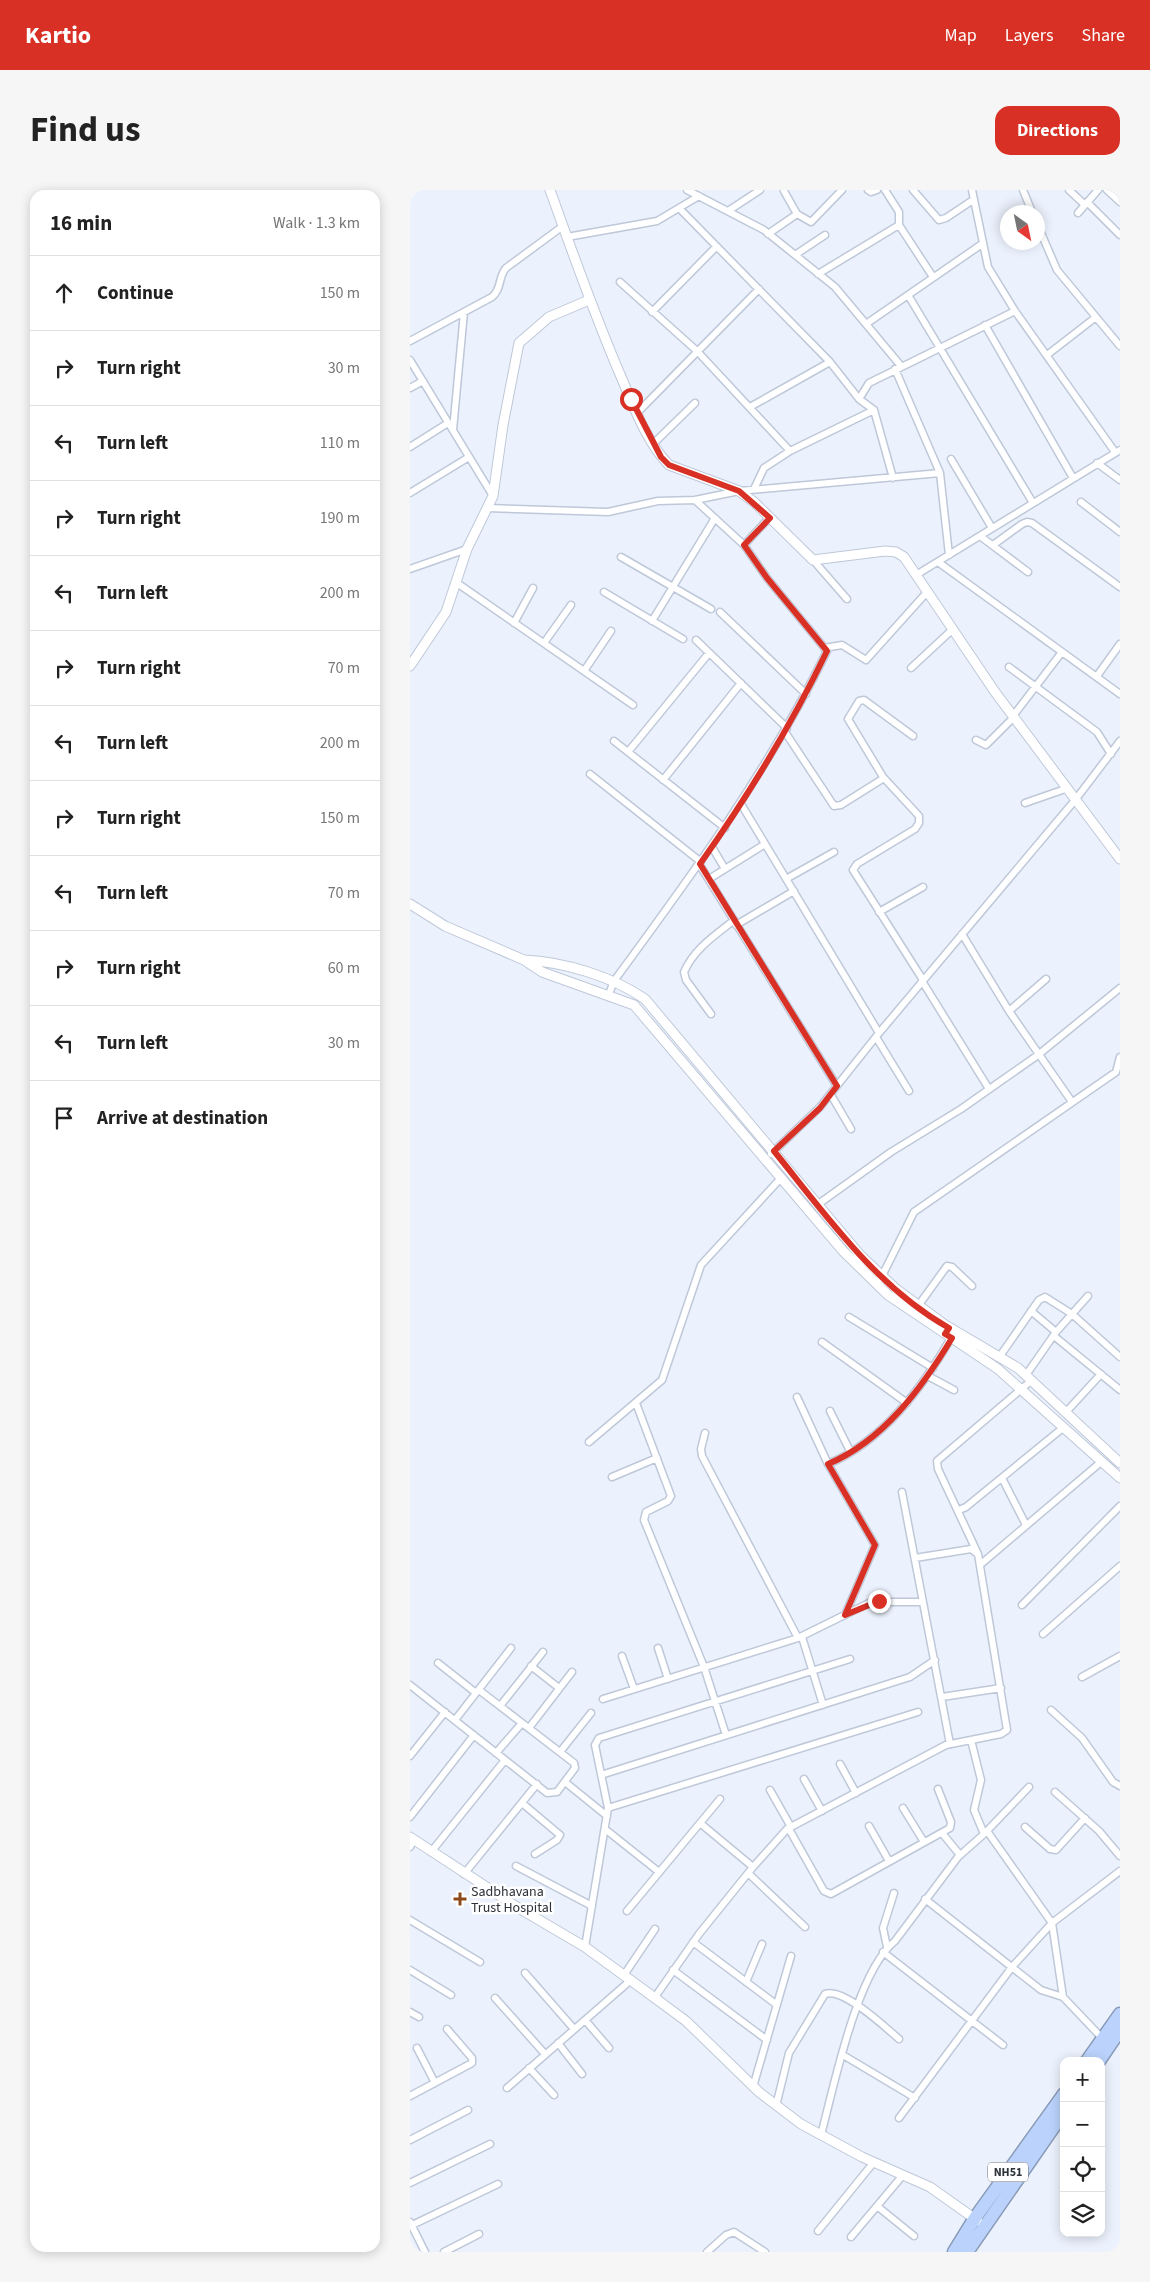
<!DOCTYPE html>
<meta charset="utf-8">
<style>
body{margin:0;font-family:"Source Sans 3",sans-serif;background:#f6f6f6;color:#222}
.controls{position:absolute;right:15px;bottom:15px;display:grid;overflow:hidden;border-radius:10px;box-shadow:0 2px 12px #0003}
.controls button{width:45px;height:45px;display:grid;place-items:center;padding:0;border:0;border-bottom:1px solid #e0e0e0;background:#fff;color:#222;font:25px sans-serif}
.compass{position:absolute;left:590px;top:15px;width:45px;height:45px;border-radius:50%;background:#fff;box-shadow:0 2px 12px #0003;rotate:147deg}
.stop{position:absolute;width:15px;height:15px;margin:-11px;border:4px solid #d93025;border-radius:50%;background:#fff}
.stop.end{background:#d93025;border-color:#fff;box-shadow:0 1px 5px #0008}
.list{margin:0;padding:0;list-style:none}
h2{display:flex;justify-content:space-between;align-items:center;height:65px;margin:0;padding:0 20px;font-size:21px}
h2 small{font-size:16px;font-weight:400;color:#767676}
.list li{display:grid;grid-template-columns:32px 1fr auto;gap:15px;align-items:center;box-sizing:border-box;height:75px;padding:0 20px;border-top:1px solid #e0e0e0}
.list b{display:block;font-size:19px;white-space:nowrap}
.list em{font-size:16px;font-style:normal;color:#767676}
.icon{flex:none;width:28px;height:28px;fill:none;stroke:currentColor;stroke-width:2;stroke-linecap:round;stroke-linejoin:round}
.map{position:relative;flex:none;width:710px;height:2062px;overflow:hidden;border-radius:15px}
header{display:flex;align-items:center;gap:30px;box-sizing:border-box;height:70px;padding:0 25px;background:#d93025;color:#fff}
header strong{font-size:24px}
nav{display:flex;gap:28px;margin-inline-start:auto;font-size:18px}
.intro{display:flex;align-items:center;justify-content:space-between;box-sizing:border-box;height:120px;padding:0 30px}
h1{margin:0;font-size:35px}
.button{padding:12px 22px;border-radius:15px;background:#d93025;color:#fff;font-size:18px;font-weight:700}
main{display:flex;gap:30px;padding:0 30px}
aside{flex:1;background:#fff;border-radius:15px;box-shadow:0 2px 12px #0003}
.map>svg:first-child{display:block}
</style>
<header>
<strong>Kartio</strong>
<nav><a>Map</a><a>Layers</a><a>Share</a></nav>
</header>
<div class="intro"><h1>Find us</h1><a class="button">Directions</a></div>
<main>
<aside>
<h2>16 min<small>Walk · 1.3 km</small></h2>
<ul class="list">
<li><svg class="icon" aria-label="ahead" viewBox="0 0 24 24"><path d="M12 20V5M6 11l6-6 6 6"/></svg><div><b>Continue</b></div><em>150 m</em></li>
<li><svg class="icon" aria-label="right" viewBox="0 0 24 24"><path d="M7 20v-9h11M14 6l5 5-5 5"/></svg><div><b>Turn right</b></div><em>30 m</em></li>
<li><svg class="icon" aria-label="left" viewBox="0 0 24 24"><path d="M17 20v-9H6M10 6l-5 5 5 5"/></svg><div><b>Turn left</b></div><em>110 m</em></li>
<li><svg class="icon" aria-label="right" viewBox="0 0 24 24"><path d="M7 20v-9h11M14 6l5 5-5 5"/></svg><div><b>Turn right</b></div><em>190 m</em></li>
<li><svg class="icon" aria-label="left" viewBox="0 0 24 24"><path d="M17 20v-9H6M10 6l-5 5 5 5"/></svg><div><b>Turn left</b></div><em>200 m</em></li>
<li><svg class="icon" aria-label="right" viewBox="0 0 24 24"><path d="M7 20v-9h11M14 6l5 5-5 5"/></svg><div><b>Turn right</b></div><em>70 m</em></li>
<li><svg class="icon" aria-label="left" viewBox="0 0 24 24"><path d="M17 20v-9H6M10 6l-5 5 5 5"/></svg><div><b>Turn left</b></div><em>200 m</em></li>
<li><svg class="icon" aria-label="right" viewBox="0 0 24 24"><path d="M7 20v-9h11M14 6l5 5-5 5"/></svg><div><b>Turn right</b></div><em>150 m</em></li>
<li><svg class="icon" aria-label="left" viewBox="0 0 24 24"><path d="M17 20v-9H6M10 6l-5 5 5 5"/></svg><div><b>Turn left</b></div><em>70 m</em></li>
<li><svg class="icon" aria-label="right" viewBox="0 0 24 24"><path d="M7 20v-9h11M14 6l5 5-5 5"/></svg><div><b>Turn right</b></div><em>60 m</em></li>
<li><svg class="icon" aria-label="left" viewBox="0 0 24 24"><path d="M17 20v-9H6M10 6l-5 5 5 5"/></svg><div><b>Turn left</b></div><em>30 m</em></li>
<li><svg class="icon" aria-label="arrive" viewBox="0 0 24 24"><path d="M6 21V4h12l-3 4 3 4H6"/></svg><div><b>Arrive at destination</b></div></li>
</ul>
</aside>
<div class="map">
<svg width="710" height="2062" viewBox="0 0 710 2062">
<rect width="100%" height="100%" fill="#ecf2fd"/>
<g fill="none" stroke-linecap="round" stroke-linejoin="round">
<!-- street casing -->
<g stroke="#bec8d9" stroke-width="9">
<path id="street" d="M277 0 354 40 425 97 491 176
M458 0 461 2 467 0
M475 0 489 22V35
M503 0 529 30 536 28 563 10
M562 0 578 77 605 121 705 262
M613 0 622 22
M659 0 675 15
M697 0 710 12
M374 1 387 24
M677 12 710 45
M270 19 420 172 449 209 464 220 483 288
M318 21 350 0
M668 23 688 0
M628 36 647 80 710 156
M358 44 387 24 401 32 432 0
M157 47 247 31 289 6
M385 65 415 45
M408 84 489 35 523 87
M210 92 287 161 380 261
M498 105 623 313
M242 122 306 57
M456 134 572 54
M575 135 663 288
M0 151 82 107C92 99 88 87 96 78L153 36
M637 165 686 127
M0 170 83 306
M485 179 530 283 539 365
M0 198 13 191
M449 209 459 193 605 121
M340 217 420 172
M227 223 349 99
M43 240 54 122
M244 253 285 213
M0 257 38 233
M541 269 582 338
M687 273 710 290
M344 299 354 278 380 261 464 220
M0 303 59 267
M671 312 710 342
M77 318 198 322 248 311 285 310 329 301 530 283
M570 346 618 382
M334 355 360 327
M583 355 612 334 617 332 622 333 710 397
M211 367 301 419
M403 370 437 409
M528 372 710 504
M0 379 57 359
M506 385 710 260
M47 393 223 515
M194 402 273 449
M310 422 396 504
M242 431 305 328
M104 433 123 398
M286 450 377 538
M134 453 161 415
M414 458 432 455 456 470 518 401
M599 477 687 542 701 564
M501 478 543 439
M174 481 201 441
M687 486 710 454
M603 526 652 462
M375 542 424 616 431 615 474 588
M503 546 454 510 449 511 438 529 473 587 509 626V633L505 639 447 674 443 680 513 790
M566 550 576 555 604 527
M204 551 315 638
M218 562 299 463
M180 584 291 672
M253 590 331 493
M615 613 658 598
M331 614 469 843
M302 657 315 679
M289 674 427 896
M299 689 355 654
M376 689 424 662
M469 722 513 697
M326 735 384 701
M552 744 599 821 662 912
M512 791 579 899
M199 804 204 791C282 685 359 580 417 461L357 388 334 355 285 310
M599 821 636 789
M301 824 276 790 274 782C284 759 304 746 323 731
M466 847 499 901
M421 905 441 939
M361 964 410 917 469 843 666 609 710 551
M407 1015 481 962 551 919 628 865 710 798
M466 1094 472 1086 504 1022 706 882 710 867
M508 1116 537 1076 542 1077 562 1096
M621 1121 646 1142
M439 1127 523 1178
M644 1146 710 1200
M412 1152 497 1213
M590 1166 629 1110 635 1107 662 1124 710 1167
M616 1185 646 1142 678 1106
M518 1186 544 1200
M387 1207 418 1274 465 1355 435 1425
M226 1213 261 1306 258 1311 236 1322 234 1330 294 1477 316 1545
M420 1221 440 1261
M657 1221 691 1184
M295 1243 291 1259 292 1266 388 1448
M179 1252 252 1190 291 1075 371 988
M418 1274C473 1251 512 1198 541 1148
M202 1287 247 1268
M592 1288 616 1335
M492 1302 540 1554
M549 1320 556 1317 654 1237
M567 1362 528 1279 527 1271 622 1190
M571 1374 691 1272
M612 1415 710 1316
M633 1444 710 1376
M392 1447 413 1515
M248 1458 258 1489
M212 1466 224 1499
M28 1473 66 1503
M121 1476 149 1498
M672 1487 710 1466
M0 1495 137 1603 147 1602 165 1578 164 1573 69 1500
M532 1507 591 1498
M193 1509 388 1448 461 1412H513
M90 1516 133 1462
M641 1520 672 1548 703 1592 710 1596
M45 1530 101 1458
M119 1538 162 1482
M561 1550 571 1590 564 1620 574 1644
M150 1562 181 1523
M86 1563 112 1533
M0 1566 35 1522
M430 1574 446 1603
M191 1585 500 1487 525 1470
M394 1589 412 1621
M155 1592 197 1626
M360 1600 381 1637
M645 1602 689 1641 710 1666
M112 1613 150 1645 147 1650 125 1664
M198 1618 185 1555 189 1548 440 1469
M493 1618 514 1652
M0 1627 64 1545
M290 1633 343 1677
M459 1636 479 1671
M615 1637 640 1659 646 1660 675 1628
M195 1639 249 1682
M379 1639 414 1701 421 1704 540 1638 541 1632 528 1599
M577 1641 642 1733 653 1807
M532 1643 550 1665
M0 1657 4 1650
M21 1662 95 1570
M106 1676 182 1716
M338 1683 395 1737
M54 1684 127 1594
M515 1709 631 1800 653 1807 693 1849
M217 1721 310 1609
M0 1730 70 1772
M283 1752 367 1815
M175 1757 198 1618 508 1522
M477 1757 473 1738 484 1703
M473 1762 593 1855
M0 1780 41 1805
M263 1780 357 1850
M115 1783 164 1839
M214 1785 245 1739
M336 1792 352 1754
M245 1807 289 1744 343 1677 377 1639 536 1555 591 1544 597 1540 568 1364 561 1359 505 1368
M85 1808 135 1864
M0 1822 9 1827
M175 1830 199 1858
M148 1853 172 1884
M7 1858 25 1893
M433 1865 505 1908
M119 1878 144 1905
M343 1897 381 1766
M97 1898 221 1790
M0 1906 62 1873V1868L37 1839
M366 1916 379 1863 415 1804C433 1797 475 1837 489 1849
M489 1928 602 1777 642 1733 710 1681
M411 1945C424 1896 447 1781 485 1751L548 1667 574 1644 619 1597
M0 1950 58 1920
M0 1993 80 1954
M467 2016 504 2046
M0 2032 15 2062
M0 2036 88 1994
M408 2041 464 1972
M441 2047 493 1985
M34 2062 69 2044
M297 2062 316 2045 324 2042 355 2062"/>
</g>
<!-- secondary casing -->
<g stroke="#bec8d9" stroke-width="11">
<path id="secondary" d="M140 0C163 64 185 127 212 189 224 217 237 253 259 275L329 301 344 312 403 370 475 361 486 362 494 367 585 502 710 669
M0 476 36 422 57 359 83 306 93 235 109 153 139 127 179 110
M0 714 35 736 114 770 132 782 224 815 433 1061 478 1105 588 1179 710 1288
M114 770C155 772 201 786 235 809L450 1065 486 1099 535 1135 608 1178 710 1273
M0 1647 107 1717 175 1757 234 1800 276 1831 349 1902 391 1934 452 1967 520 1997 568 2031"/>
</g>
<!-- highway casing -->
<g stroke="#899ab7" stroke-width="15">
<path id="highway" d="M677 1871 710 1824
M689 1871 710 1840
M544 2062 565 2028 654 1904
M557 2062 654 1922"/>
</g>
<!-- street -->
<use href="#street" stroke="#fff" stroke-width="6"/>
<!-- secondary -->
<use href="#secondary" stroke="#fff" stroke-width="9"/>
<!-- highway -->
<use href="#highway" stroke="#bbd3fc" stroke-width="12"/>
</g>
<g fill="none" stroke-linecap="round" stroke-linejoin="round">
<!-- route -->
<path stroke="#d93025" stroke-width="6" d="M221 209 251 267 259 275 329 301 360 328 334 355 357 388 417 461C381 536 338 606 290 674L427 896 410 918 364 961C416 1025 466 1097 539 1138L535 1144 542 1148C512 1198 473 1251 418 1274L465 1355 435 1425 469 1411"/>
</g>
<!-- markers -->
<path fill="#8c491a" stroke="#fff" stroke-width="2" d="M47.5 1701.5h5v5h5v5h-5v5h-5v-5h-5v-5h5z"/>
<g text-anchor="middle" stroke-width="5" stroke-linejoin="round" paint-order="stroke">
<!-- shield labels -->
<rect fill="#fff" stroke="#6c6f74" stroke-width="1" x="578" y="1972.5" width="40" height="19" rx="4"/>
<g font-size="12" font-weight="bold" fill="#2d3138">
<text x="598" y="1986">NH51</text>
</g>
<!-- poi labels -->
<g font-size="14" fill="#2d3138" stroke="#fff" text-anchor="start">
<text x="61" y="1706">Sadbhavana<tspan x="61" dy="16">Trust Hospital</tspan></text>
</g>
</g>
</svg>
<div class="controls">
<button>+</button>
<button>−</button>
<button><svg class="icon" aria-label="locate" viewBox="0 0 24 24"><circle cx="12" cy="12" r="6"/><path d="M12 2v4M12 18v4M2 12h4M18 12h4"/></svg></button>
<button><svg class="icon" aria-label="layers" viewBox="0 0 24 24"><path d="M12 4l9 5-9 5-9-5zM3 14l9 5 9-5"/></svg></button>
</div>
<svg class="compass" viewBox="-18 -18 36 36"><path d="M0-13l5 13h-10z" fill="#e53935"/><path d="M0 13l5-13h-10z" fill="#767676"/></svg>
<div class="stop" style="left:221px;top:209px"></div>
<div class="stop end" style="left:469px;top:1411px"></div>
</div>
</main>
